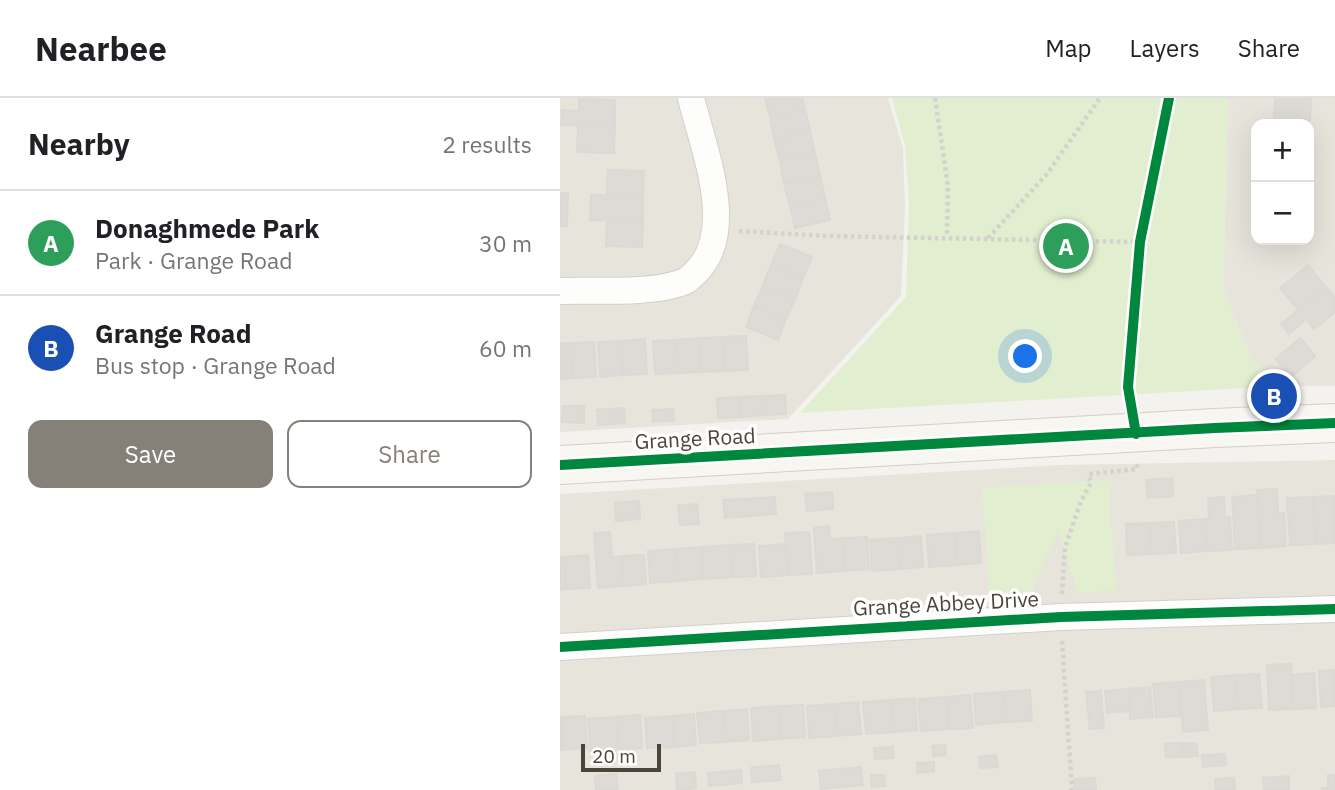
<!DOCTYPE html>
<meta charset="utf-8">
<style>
body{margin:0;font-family:"IBM Plex Sans",sans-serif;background:#f2f2f2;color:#202124}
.controls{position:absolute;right:21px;top:21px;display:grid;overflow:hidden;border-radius:14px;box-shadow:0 7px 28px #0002}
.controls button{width:63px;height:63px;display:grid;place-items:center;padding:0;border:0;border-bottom:2px solid #e0e0e0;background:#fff;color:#202124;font:35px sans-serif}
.scale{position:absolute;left:21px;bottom:18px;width:80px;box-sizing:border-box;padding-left:7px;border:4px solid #4b4439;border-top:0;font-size:19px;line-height:24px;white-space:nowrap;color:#4b4439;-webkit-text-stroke:5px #fff;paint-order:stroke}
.you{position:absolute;left:466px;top:259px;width:24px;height:24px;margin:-18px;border:5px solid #fff;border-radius:50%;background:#1a73e8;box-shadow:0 0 0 10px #1a73e833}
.badge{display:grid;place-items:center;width:46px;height:46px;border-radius:50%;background:#868178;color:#fff;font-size:23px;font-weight:700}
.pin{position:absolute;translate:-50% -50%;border:4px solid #fff;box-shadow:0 2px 7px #0006}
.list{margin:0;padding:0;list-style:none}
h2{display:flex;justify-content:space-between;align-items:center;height:91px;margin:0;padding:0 28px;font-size:30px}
h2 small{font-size:23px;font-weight:400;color:#757577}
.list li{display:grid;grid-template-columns:46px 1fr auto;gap:21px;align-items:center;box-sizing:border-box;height:105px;padding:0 28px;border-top:2px solid #e0e0e0}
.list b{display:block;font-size:26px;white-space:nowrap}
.list p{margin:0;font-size:23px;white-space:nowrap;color:#757577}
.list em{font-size:23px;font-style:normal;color:#757577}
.actions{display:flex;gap:14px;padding:21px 28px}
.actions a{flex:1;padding:16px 0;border:2px solid #868178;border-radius:14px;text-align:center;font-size:24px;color:#868178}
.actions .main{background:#868178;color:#fff}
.map{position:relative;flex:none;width:775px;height:692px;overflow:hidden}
header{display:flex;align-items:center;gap:42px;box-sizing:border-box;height:98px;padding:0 35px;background:#fff;border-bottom:2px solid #e0e0e0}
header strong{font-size:33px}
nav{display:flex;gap:38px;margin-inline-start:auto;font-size:24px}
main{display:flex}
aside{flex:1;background:#fff}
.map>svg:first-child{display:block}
</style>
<header>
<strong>Nearbee</strong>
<nav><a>Map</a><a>Layers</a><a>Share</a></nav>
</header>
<main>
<aside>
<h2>Nearby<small>2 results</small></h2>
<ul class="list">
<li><span class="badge" style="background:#2e9e5b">A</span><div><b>Donaghmede Park</b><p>Park · Grange Road</p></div><em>30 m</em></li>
<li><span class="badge" style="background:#1a4fb4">B</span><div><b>Grange Road</b><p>Bus stop · Grange Road</p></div><em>60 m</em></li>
</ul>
<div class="actions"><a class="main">Save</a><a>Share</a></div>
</aside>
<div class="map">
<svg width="775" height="692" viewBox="0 0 775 692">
<rect width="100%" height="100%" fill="#f4f2ee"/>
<!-- residential -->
<path fill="#e7e4dc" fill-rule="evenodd" d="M0 0H328L343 50 345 110 341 198 228 321 0 334Z
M668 0H775V288H721L693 264 663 191ZM696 26H749V142H696Z
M775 362V692H0V396L501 367Z"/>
<!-- green -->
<path fill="#e1eecf" d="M332 0H668L663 191 693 264 721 288 240 315 346 199 349 106 345 48Z
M553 382 549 404 557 492 518 495 498 433 469 499 430 501 422 390Z"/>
<!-- building -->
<path fill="#dedbd6" stroke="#dcd9d4" stroke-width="2" d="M205 0H242L245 11 210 19Z
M715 0H751L750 23 714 22Z
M19 1 55 2V28L1 27 2 12 19 13Z
M245 11 250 33 214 41 210 19Z
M18 27 55 28 54 55 17 54Z
M749 31H751L750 56H749Z
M250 33 255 56 220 63 214 41Z
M255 56 260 78 224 86 220 63Z
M48 72 84 73 83 98 47 97Z
M260 78 265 100 230 108 224 86Z
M0 95H8L7 128H0Z
M31 97 83 98V124L30 122Z
M265 100 270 122 235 130 230 108Z
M47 123 83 124 82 149 46 148Z
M220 146 252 159 243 180 211 167Z
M211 167 243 180 235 201 203 187Z
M748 167 766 189 738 211 720 190Z
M203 187 235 201 226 221 194 208Z
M766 189 775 199V214L754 231 746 221 729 236 721 226Z
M194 208 226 221 218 242 186 229Z
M186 238 188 272 165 273 163 239Z
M163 239 165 273 141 274 140 240Z
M140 240 141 274 118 275 116 242Z
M740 240 755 258 731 279 716 261Z
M85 241 87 276 63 277 61 243Z
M116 242 118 275 95 276 93 243Z
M61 243 63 277 40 279 38 244Z
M34 244 36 279 12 280 10 245Z
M10 245 12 280 0 281V246Z
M225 297 226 316 203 317 202 298Z
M202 298 203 317 181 319 179 299Z
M179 299 181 319 158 320 157 300Z
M3 308H24V325L2 324Z
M64 310 65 325 38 327 37 312Z
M113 311 114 322 93 324 92 312Z
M612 380 613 398 588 400 586 382Z
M717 391 718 415H724L726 448 701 450 697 392Z
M272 394 273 411 247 413 245 396Z
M698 397 701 450 675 451 672 399Z
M775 398V445L756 446 753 399Z
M215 399 216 416 165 420 163 402Z
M664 399 665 419H670L672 452 647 453 645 421H649L648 400Z
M753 399 756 446 730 447 727 400Z
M79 403 80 421 56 423 55 405Z
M137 406 139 426 120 427 118 408Z
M645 421 647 453 621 455 619 423Z
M614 424 616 455 592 456 590 425Z
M590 425 592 456 567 457 566 426Z
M269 428 270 442 283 440 285 473 257 475 254 430Z
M419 433 421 465 397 467 395 435Z
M50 434 52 459 62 458 64 488 38 490 34 435Z
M249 434 252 476 228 477 225 435Z
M395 435 397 467 369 469 367 437Z
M361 438 363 469 340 471 337 440Z
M307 439 309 471 285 473 283 440Z
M337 440 340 471 312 473 310 442Z
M194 446 196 478 172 479 170 447Z
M226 446 228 477 201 479 199 448Z
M170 447 172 479 144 481 142 449Z
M140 449 142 481 118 483 116 451Z
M116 451 118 483 90 485 88 453Z
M28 457 30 490 6 491 4 459Z
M84 457 86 486 64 488 62 458Z
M0 459H4L6 491 0 492Z
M731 566 733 611 709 612 707 567Z
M775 572V608L761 609 759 573Z
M754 575 756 610 733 611 731 577Z
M699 576 702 610 678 611 675 577Z
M675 577 678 611 654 613 651 579Z
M644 582 648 632 623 634 619 584Z
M619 584 621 618 596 619 593 586Z
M590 589 593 619 570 621 568 591Z
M568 591 570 613 547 615 545 593Z
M470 592 472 623 446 624 444 594Z
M541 593 544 630 530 631 526 594Z
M444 594 446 624 416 627 414 596Z
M410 597 413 630 389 631 387 599Z
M387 599 389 631 361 633 358 601Z
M355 600 357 632 334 634 331 602Z
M331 602 334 634 306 636 303 604Z
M298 604 301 636 277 638 275 606Z
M275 606 277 638 249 640 247 608Z
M243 607 245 639 221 641 219 608Z
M219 608 221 641 193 643 191 610Z
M187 611 189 642 166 644 164 613Z
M164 613 166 644 140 645 137 615Z
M134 616 136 647 114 649 112 618Z
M80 617 82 650 58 651 56 619Z
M25 618 27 650 3 652 1 619Z
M112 618 114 649 87 650 85 620Z
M0 619 3 652H0Z
M56 619 58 651 30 653 28 621Z
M621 645 622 659H606L605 646Z
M636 645 638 658 624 659 623 646Z
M385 647 386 657 373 658 372 648Z
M333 649 334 660 315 661 314 650Z
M665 656 666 667 643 669 642 657Z
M436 657 438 669 420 670 419 659Z
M374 664V673L357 675V665Z
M219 667 221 682 192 684 191 670Z
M301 669 303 687 261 691 259 673Z
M181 672 182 685 149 688 148 675Z
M135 674 136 690 117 692 116 676Z
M56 676 58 692H36L35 678Z
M311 677H324L325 688 312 689Z
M768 677H775V692H762V690H768Z
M729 678V692H704L703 680Z
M535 680 536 692H515L514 681Z
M674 680 675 692H656L655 681Z"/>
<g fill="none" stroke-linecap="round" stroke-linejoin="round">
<!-- street casing -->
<g stroke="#d2d0cb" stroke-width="28">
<path id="street" d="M0 193C34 192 93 196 123 184 128 183 132 178 136 174 178 133 143 50 131 0
M0 549 501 519 775 511"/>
</g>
<!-- secondary casing -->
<g stroke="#d3cfc5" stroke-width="40">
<path id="secondary" d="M0 367 655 330 775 325"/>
</g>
<!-- path -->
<path stroke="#d3d2cc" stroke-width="4.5" stroke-dasharray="3.5 3.5" stroke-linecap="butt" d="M375 0 388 88 387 139
M179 133 267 138 580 144
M428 140 487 76 540 0
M571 304 568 289 580 144 609 0
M502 496 505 449 521 403 531 385 529 376 577 371V364
M502 543 512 692"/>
<!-- street -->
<use href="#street" stroke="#fdfdfc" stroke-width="26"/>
<!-- secondary -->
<use href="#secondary" stroke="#f7f6f1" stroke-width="38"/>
<!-- cycleway casing -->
<g stroke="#fff" stroke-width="15">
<path id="cycleway" d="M576 336 568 289 580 144 609 0
M0 367 655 330 775 325
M0 549 501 519 775 511"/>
</g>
<!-- cycleway -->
<use href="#cycleway" stroke="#00873e" stroke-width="10"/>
</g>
<g text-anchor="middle" stroke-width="7" stroke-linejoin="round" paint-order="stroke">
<!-- street labels -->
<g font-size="21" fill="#4b4439" stroke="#fff">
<text transform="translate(135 341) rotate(-3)" y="7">Grange Road</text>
<text transform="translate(386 506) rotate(-3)" y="7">Grange Abbey Drive</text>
</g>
</g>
</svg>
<div class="controls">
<button>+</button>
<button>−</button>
</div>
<div class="scale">20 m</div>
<div class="you"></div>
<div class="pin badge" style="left:506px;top:148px;background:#2e9e5b">A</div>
<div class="pin badge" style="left:714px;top:298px;background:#1a4fb4">B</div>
</div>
</main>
